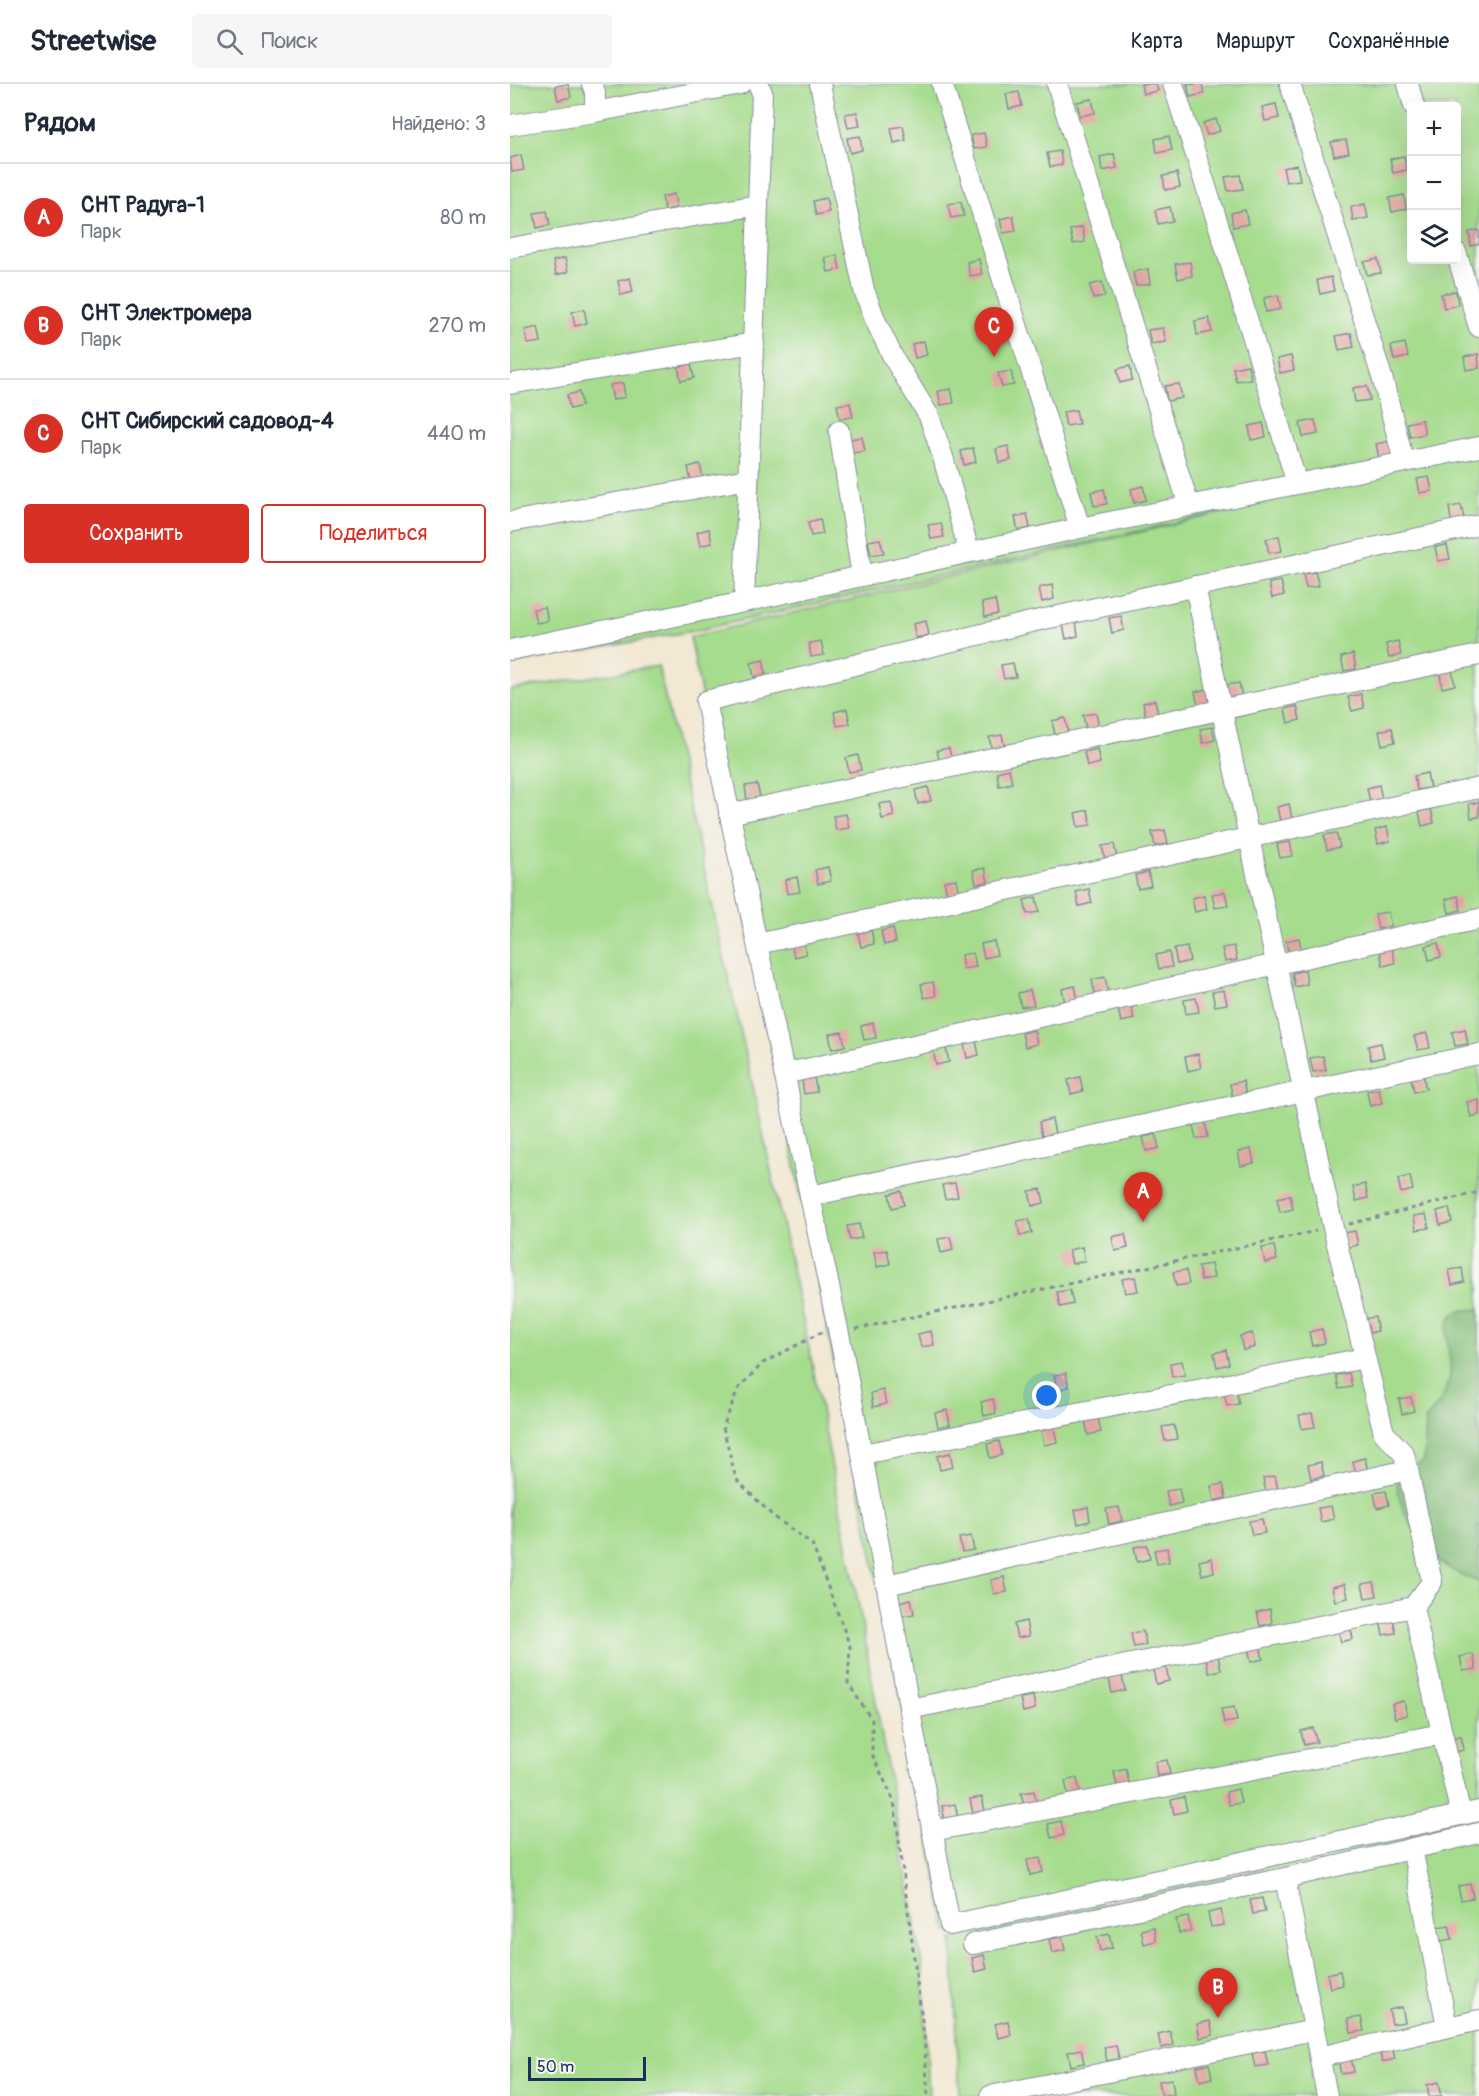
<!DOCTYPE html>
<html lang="ru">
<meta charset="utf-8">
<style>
body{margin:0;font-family:Pangolin,sans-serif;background:#f6f6f7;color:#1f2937}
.controls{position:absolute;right:18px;top:18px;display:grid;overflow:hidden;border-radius:6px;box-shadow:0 6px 24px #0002}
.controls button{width:54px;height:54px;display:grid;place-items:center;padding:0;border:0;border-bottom:2px solid #e0e1e3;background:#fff;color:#1f2937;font:30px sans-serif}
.scale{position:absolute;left:18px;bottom:15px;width:118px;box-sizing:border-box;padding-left:6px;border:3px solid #1b2f5e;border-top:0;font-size:16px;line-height:21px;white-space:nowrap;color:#1b2f5e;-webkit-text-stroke:4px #f6f6f2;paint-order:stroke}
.you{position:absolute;left:537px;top:1312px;width:21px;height:21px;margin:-15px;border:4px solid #fff;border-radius:50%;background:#1a73e8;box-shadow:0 0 0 9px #1a73e833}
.badge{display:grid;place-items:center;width:39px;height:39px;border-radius:50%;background:#d93025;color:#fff;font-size:20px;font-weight:700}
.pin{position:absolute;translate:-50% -50px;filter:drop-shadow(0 2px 3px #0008)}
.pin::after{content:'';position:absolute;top:32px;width:21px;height:18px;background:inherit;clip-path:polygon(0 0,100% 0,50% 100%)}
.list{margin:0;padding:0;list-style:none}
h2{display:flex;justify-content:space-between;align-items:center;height:78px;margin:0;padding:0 24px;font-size:26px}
h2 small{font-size:20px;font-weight:400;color:#747a83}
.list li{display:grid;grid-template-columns:39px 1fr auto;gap:18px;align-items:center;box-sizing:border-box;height:108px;padding:0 24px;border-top:2px solid #e0e1e3}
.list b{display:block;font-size:22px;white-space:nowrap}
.list p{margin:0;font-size:20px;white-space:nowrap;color:#747a83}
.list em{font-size:20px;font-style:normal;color:#747a83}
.actions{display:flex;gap:12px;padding:18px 24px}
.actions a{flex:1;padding:14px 0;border:2px solid #d93025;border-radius:6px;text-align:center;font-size:21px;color:#d93025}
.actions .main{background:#d93025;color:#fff}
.icon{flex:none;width:33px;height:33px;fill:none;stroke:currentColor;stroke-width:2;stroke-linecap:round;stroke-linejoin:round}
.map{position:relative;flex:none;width:969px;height:2012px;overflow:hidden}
header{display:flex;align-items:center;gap:36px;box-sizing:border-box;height:84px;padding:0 30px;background:#fff;border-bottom:2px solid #e0e1e3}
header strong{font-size:28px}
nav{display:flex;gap:33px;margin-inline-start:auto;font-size:21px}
.search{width:420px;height:54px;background:#f6f6f7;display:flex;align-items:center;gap:15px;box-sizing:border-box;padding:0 21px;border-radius:6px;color:#747a83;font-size:22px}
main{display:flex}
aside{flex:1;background:#fff}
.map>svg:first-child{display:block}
</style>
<header>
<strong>Streetwise</strong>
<div class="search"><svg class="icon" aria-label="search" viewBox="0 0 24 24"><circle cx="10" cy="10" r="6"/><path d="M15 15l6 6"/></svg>Поиск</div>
<nav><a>Карта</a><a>Маршрут</a><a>Сохранённые</a></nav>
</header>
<main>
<aside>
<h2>Рядом<small>Найдено: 3</small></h2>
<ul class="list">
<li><span class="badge">A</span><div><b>СНТ Радуга-1</b><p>Парк</p></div><em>80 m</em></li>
<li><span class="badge">B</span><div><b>СНТ Электромера</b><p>Парк</p></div><em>270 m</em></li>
<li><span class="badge">C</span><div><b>СНТ Сибирский садовод-4</b><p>Парк</p></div><em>440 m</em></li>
</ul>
<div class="actions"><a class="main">Сохранить</a><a>Поделиться</a></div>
</aside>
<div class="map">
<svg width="969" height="2012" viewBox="0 0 969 2012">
<rect width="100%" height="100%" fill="#f6f6f2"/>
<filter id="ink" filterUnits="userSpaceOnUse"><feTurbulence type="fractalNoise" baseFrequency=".0167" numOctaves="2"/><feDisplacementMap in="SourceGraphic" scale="12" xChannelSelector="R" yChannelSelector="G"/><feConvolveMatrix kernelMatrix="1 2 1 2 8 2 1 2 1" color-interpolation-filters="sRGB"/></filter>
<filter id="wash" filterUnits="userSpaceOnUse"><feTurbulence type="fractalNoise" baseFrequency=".008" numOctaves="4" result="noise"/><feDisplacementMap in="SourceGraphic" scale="24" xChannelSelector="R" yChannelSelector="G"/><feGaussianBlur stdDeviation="1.35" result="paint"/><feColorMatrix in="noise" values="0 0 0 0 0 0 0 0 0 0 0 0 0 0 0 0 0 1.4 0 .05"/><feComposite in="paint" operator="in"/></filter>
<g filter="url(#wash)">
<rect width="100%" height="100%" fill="#f2e8d4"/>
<!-- green -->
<path fill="#a6dc8d" stroke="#608676" stroke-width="1.5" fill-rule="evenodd" d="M0 0H969V1723L437 1848 180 553 763 417 188 546 0 580ZM902 22H946V176H902Z
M148 582 237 975 302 1279 351 1534 413 1885 419 2012H0V606Z
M969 1734V2012H450L442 1855Z"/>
<!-- forest -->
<path fill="#84bc78" stroke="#50766b" stroke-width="1.5" d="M969 1225V1498C953 1492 933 1483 921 1470 909 1459 878 1406 890 1391 895 1385 908 1381 914 1377L916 1335C928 1322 937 1310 940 1291 943 1274 928 1238 946 1229 952 1225 962 1226 969 1225Z"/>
<g id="blocks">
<!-- building -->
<path fill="#e4a5a1" d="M58 0 61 13 48 16 45 2Z
M631 0H646L648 7 633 10Z
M677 0H692L694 10 680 13Z
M509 8 512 22 499 25 496 10Z
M582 15 585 29 570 32 567 18Z
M766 20 769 34 755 37 752 23Z
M347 28 350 42 338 44 335 30Z
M706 35 710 47 697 51 693 39Z
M393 42 396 56 384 59 381 44Z
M474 49 477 63 464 65 461 51Z
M350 52 352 66 340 69 337 54Z
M659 52 662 66 647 69 645 55Z
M836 56 839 69 824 72 821 58Z
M550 67 552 81 540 83 537 69Z
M604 70 607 84 592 87 590 73Z
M11 71 14 86 2 88 0 74Z
M894 72 897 86 883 89 880 75Z
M787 81 790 96 776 98 773 84Z
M667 89 670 103 655 106 653 92Z
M730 91 733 105 718 107 715 93Z
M164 110 167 124 155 126 152 113Z
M894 111 896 125 882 128 879 114Z
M316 114 319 128 306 131 303 117Z
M451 118 454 132 441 134 438 120Z
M855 120 858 134 843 137 841 123Z
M660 123 663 137 648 140 645 126Z
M735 126 738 140 723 143 721 129Z
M37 127 40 141 27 144 24 129Z
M503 132 506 147 493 149 490 135Z
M572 143 575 158 563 160 560 146Z
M969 146V160L961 162 959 148Z
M327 171 330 185 318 188 315 174Z
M55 174 58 188 46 191 43 177Z
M469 175 472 190 460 192 457 178Z
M868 175 871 189 857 191 854 178Z
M680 178 682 192 668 195 665 180Z
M638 185 640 200 626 202 623 188Z
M821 193 824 207 810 210 807 196Z
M120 194 123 208 111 211 108 197Z
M592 198 595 212 583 215 580 201Z
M946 207 948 221 934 224 931 210Z
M768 211 771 225 756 228 754 214Z
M74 225 77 239 65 242 62 228Z
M487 231 490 245 477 247 474 233Z
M699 234 702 248 687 251 685 237Z
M28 243 31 258 18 260 15 246Z
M653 244 656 258 641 260 638 246Z
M841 249 844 263 829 266 826 252Z
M414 257 417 271 405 274 402 260Z
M895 259 898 273 884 276 881 262Z
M968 270 969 284 956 286 954 273Z
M781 272 784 286 770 289 767 275Z
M181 280 184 294 171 297 168 283Z
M738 281 741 295 726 297 723 284Z
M620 282 622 296 610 299 607 285Z
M501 287 504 301 492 303 488 289Z
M113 299 115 313 103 316 100 301Z
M669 300 672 314 657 317 655 302Z
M857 302 860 316 845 318 843 304Z
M441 305 444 319 431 321 428 307Z
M69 308 72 322 60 325 57 311Z
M340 319 343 333 330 335 327 321Z
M566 326 569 340 556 342 553 328Z
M805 336 808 350 793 353 790 339Z
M912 336 915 350 900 353 897 339Z
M753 339 756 353 741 356 739 342Z
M352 353 355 367 343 369 340 355Z
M880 357 883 371 869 374 866 360Z
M498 362 501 376 489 379 486 365Z
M463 364 466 378 454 381 451 367Z
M190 380 193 394 181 397 178 383Z
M919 393 922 407 910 409 907 395Z
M633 402 636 416 624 419 621 405Z
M594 405 597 420 584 422 581 408Z
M951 421 954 435 941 437 939 423Z
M517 430 520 444 508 447 505 433Z
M310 435 313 450 301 452 298 438Z
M431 439 434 453 421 455 418 441Z
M199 445 202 459 190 462 187 448Z
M769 452 772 467 759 469 756 455Z
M370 455 374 469 361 471 358 457Z
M937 461 940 475 928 477 925 463Z
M805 488 809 502 796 504 793 490Z
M771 497 774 511 762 514 759 499Z
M542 501 544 515 532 518 529 504Z
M485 516 488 530 475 533 472 519Z
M35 523 38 537 26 539 23 525Z
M611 532 614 546 602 549 599 534Z
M416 537 419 551 406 554 403 540Z
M566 538 568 552 556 555 553 541Z
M311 557 314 571 301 573 299 559Z
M888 557 891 571 879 574 876 560Z
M843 570 846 585 834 587 831 573Z
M253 576 256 590 244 593 241 579Z
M503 579 506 593 494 595 491 581Z
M942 587 945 601 932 604 930 589Z
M729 599 732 613 719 615 716 601Z
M697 605 700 620 688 622 685 608Z
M851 610 854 624 842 627 838 613Z
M645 616 648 630 636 633 633 619Z
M787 622 790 636 778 639 775 625Z
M337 625 340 640 327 642 324 628Z
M586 629 589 643 576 646 573 631Z
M555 634 558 648 545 651 542 637Z
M702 643 705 656 693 659 690 645Z
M882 644 885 658 872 661 869 647Z
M492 651 495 665 482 667 479 653Z
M439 664 442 678 430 680 427 666Z
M587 665 590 679 577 682 574 668Z
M348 671 351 686 339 688 336 674Z
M499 685 502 699 489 702 487 688Z
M917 689 920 704 907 706 904 692Z
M247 700 250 713 237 716 235 702Z
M869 701 872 715 860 718 857 704Z
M418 703 421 717 408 720 405 706Z
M381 718 384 732 372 735 369 720Z
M969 718V733L961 734 959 720Z
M779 720 782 734 770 737 767 723Z
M921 725 924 739 912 742 909 728Z
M578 726 581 741 568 743 565 729Z
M336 730 339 744 326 746 323 732Z
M877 743 880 757 868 760 865 746Z
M655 746 658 760 645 762 642 748Z
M826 749 830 763 817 766 814 751Z
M780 758 783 772 770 774 767 760Z
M604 760 607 774 595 776 592 762Z
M318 783 321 797 308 800 305 786Z
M475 784 478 798 466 800 463 786Z
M638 788 641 802 628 805 625 791Z
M287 793 290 808 277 810 275 796Z
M446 795 449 809 437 811 434 797Z
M579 805 582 819 569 822 566 808Z
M715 808 718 822 705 824 702 810Z
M694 811 697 825 685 828 682 814Z
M948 812 951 826 939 829 936 815Z
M526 813 529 828 517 830 514 816Z
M878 828 881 842 868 845 865 830Z
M383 844 386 858 374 861 371 847Z
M361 846 364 860 351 863 348 849Z
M789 854 792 869 779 871 776 857Z
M293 856 296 870 284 873 281 859Z
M484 857 487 871 474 874 471 860Z
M928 859 931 873 919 876 916 862Z
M724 862 727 876 715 878 712 864Z
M677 863 680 877 667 880 664 865Z
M882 865 885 879 873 882 870 868Z
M659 868 662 883 649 885 646 871Z
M463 869 466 883 453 885 451 871Z
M795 886 797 900 785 903 782 889Z
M595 893 598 908 585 910 582 896Z
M423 898 426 912 414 914 411 900Z
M565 902 568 916 555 919 552 905Z
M520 906 524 921 511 923 508 909Z
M714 906 717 920 705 922 702 908Z
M686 914 689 928 676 930 674 916Z
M621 921 624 935 611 938 608 924Z
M363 939 366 954 354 956 351 942Z
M955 945 958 960 945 962 942 948Z
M524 946 527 960 515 963 512 949Z
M332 948 335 962 322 965 319 950Z
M917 949 920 964 908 966 904 952Z
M466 957 469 971 457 974 454 960Z
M871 959 874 973 861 976 858 962Z
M436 964 439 978 426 981 423 966Z
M688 970 691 984 678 987 675 973Z
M813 972 816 986 803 988 800 974Z
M913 991 916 1005 904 1008 901 994Z
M570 993 573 1007 561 1010 558 996Z
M304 994 307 1008 294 1010 292 996Z
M733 997 736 1012 723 1014 720 1000Z
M869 1005 872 1019 860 1022 857 1007Z
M969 1016V1031L961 1033 957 1018Z
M542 1035 545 1050 532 1052 529 1038Z
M695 1038 698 1053 686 1055 683 1041Z
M646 1050 649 1064 636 1067 633 1053Z
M741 1065 744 1079 731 1082 728 1068Z
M900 1092 903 1106 891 1109 888 1095Z
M445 1099 448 1113 435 1115 432 1101Z
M855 1100 858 1114 846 1117 843 1103Z
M531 1105 534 1119 522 1122 519 1107Z
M391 1107 394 1121 382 1124 379 1110Z
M780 1111 783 1125 770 1128 767 1114Z
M939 1124 942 1138 930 1141 927 1127Z
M916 1130 919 1144 906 1146 904 1132Z
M519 1135 522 1149 510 1152 507 1137Z
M349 1140 352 1154 340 1156 337 1142Z
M845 1147 848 1161 836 1164 833 1149Z
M615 1150 618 1164 605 1167 602 1153Z
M440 1153 443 1166 431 1169 428 1155Z
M764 1162 767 1176 755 1179 752 1164Z
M572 1163 575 1177 562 1180 559 1166Z
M377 1166 380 1180 367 1183 364 1168Z
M701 1180 704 1194 691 1196 688 1182Z
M952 1184 954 1198 942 1201 939 1186Z
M676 1186 679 1200 666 1202 663 1188Z
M625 1193 628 1207 615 1209 612 1195Z
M560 1206 563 1220 550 1223 547 1208Z
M865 1233 868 1247 855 1250 852 1235Z
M812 1245 815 1259 802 1262 799 1248Z
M421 1247 424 1261 411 1263 408 1250Z
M742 1249 745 1263 733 1266 730 1252Z
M716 1266 719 1280 707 1283 704 1269Z
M672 1277 675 1291 662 1293 660 1279Z
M556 1289 559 1303 547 1306 544 1291Z
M839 1289 842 1303 829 1305 826 1291Z
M373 1306 376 1320 363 1323 361 1309Z
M726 1306 729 1320 717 1322 714 1308Z
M901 1313 904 1327 892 1330 889 1315Z
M483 1315 486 1329 474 1332 471 1318Z
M437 1326 440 1341 428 1343 425 1329Z
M802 1329 805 1343 792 1345 789 1331Z
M588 1334 591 1348 578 1351 575 1336Z
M664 1341 667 1355 655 1357 652 1343Z
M544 1344 547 1358 534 1361 531 1347Z
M489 1357 492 1371 480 1374 477 1360Z
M440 1369 443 1383 430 1386 427 1372Z
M855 1374 858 1388 846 1391 843 1377Z
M811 1378 814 1392 801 1395 798 1381Z
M765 1392 768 1406 756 1408 753 1394Z
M713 1400 716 1414 704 1417 701 1402Z
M669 1405 672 1419 659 1422 656 1407Z
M876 1407 879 1421 867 1424 864 1409Z
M821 1422 824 1435 811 1438 808 1424Z
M578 1423 580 1437 568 1440 565 1426Z
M609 1423 612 1437 599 1440 596 1425Z
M752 1435 755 1449 742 1451 739 1437Z
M461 1452 464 1466 452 1468 449 1454Z
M637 1461 640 1475 627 1478 624 1463Z
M657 1464 659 1478 647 1480 644 1466Z
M702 1474 704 1488 692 1491 689 1477Z
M494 1493 497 1508 484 1510 481 1496Z
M864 1498 867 1512 855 1514 852 1500Z
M835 1500 838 1514 825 1517 822 1503Z
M401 1515 404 1530 392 1532 389 1518Z
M760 1525 762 1539 750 1542 747 1528Z
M883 1535 886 1549 873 1551 870 1537Z
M516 1537 519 1552 507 1554 504 1540Z
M840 1541 843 1555 831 1558 828 1544Z
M633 1547 636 1561 624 1563 621 1549Z
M750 1561 753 1575 741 1578 738 1563Z
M963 1570 966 1585 953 1587 950 1573Z
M708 1572 711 1586 699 1589 696 1575Z
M656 1583 659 1597 646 1600 643 1586Z
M612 1592 615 1606 602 1609 599 1595Z
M523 1612 525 1625 513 1628 510 1614Z
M894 1617 897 1631 885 1634 882 1620Z
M724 1623 727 1637 714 1639 711 1625Z
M803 1644 807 1658 794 1661 791 1647Z
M951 1652 954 1666 941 1669 938 1655Z
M657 1676 660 1690 647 1692 645 1678Z
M616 1685 619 1699 607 1702 604 1688Z
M567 1694 570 1708 558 1711 555 1697Z
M728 1705 731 1719 719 1721 716 1708Z
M524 1707 527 1721 514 1723 511 1709Z
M472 1713 475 1727 463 1729 460 1715Z
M674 1713 677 1727 664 1730 661 1716Z
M445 1720 448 1734 435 1736 432 1722Z
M551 1737 554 1751 541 1754 538 1740Z
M530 1774 533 1788 520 1791 517 1776Z
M960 1800 963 1814 951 1816 948 1802Z
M752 1814 755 1828 743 1830 740 1816Z
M711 1826 714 1841 701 1843 698 1829Z
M678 1833 681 1847 669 1849 666 1835Z
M939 1841 942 1855 930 1857 927 1843Z
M644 1843 646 1857 634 1860 631 1846Z
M599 1850 602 1864 590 1867 587 1853Z
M552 1853 555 1866 542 1869 539 1855Z
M474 1871 477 1885 465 1888 462 1874Z
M830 1887 833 1901 820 1904 817 1890Z
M892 1923 895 1938 882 1940 879 1926Z
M851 1933 854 1947 841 1949 838 1935Z
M498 1937 501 1951 488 1954 485 1940Z
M700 1937 703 1951 690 1954 687 1940Z
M660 1947 663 1961 651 1964 648 1950Z
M606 1961 609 1975 597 1977 594 1963Z
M882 1961 885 1975 872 1978 869 1964Z
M571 1965 574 1979 561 1982 558 1968Z
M755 1967 758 1981 745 1983 742 1969Z
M841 1973 844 1988 831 1990 828 1976Z
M699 1980 702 1994 690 1997 687 1982Z
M662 1995 664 2009 652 2012 649 1997Z
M929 1998 932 2012H919L917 2001Z"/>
</g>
</g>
<g filter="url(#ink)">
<use href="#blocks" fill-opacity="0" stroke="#868c99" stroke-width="1.5"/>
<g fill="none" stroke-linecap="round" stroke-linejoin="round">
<!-- minor casing -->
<g stroke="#868c99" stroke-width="22">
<path id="minor" d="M82 0 85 8V28
M310 0 354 206 366 238 384 275 419 332 433 373 459 468
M432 0 570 444
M547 0 679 422
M663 0 718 171 787 400
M780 0 872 293 894 378
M898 0 904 22
M0 41 85 28 230 0
M0 164 248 121
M946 168 969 243
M0 300 244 259
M329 347 352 492
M0 438 238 395
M969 441 521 538 196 617 333 1269 440 1841 969 1727
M685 502 823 1144 874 1349 894 1370 898 1386 922 1498 903 1523 951 1731
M234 518 252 8 248 0
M0 566 234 518 570 444 969 363
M219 730 969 571
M247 860 969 704
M274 990 969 835
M300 1112 969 970
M352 1370 855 1274
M376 1501 898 1386
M399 1625 903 1523
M422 1747 932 1650
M902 1764 937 1943
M775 1794 817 2012
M463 1860 775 1794 969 1749
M810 1973 969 1936
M480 2012 804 1946"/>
</g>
<!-- path -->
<path stroke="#868c99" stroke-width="3" stroke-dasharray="4.5 4.5" stroke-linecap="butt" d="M839 1140 969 1108
M346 1245 806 1147
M312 1248 253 1279 228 1305 213 1343 226 1395 263 1432 302 1460 340 1562 338 1599 362 1636V1670L384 1717 414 1952 418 2012"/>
<!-- minor -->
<use href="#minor" stroke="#fff" stroke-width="20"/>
</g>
</g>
</svg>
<div class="controls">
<button>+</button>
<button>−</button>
<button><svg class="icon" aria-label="layers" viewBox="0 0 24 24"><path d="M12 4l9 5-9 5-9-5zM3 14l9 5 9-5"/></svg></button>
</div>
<div class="scale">50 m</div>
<div class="you"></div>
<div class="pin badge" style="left:633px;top:1138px">A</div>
<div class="pin badge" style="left:708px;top:1934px">B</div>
<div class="pin badge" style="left:484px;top:273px">C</div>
</div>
</main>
